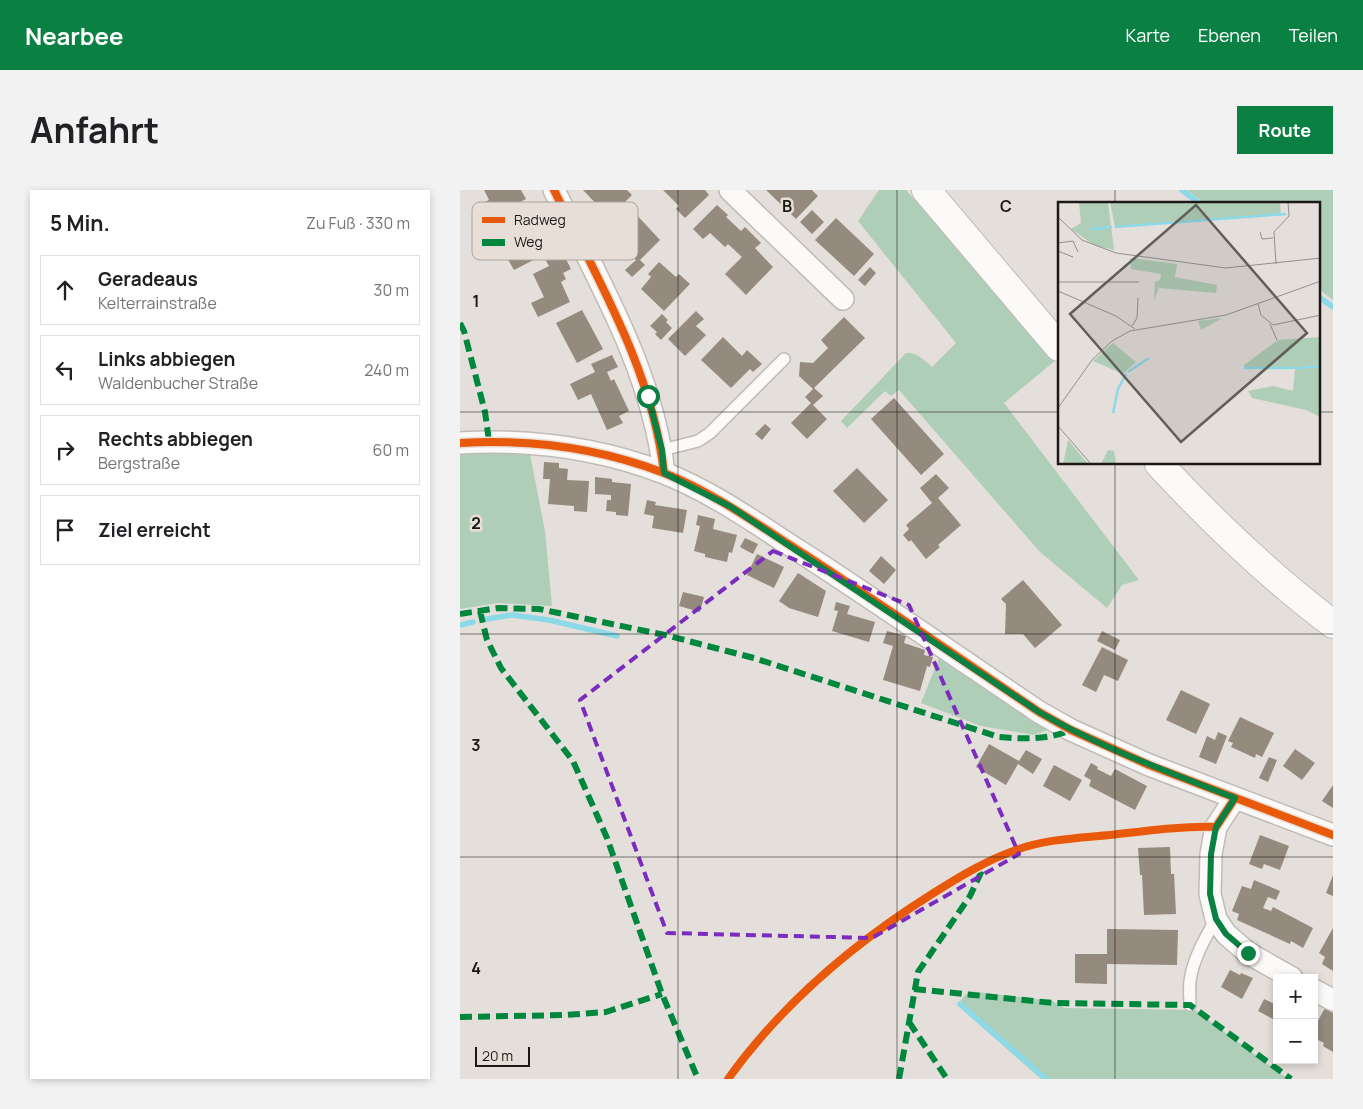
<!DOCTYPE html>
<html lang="de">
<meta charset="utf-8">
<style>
body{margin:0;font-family:Manrope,sans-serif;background:#f2f2f2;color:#202124}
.controls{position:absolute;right:15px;bottom:15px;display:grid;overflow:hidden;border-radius:0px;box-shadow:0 2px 8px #0003}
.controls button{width:45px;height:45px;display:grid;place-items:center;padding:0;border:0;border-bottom:1px solid #e0e0e0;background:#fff;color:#202124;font:25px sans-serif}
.scale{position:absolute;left:15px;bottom:12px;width:55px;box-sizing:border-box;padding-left:5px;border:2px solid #1b1815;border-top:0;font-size:14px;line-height:18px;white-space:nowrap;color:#1b1815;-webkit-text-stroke:4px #e7dfd7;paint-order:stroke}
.stop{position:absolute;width:15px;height:15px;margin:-11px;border:4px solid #0b8043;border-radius:50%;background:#fff}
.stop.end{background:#0b8043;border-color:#fff;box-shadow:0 1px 5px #0008}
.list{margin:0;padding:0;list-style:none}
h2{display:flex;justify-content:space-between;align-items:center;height:65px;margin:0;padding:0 20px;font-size:21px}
h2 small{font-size:16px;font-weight:400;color:#757577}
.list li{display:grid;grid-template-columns:32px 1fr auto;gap:15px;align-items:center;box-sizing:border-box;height:70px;margin:0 10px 10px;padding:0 10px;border:1px solid #e0e0e0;border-radius:0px}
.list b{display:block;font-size:19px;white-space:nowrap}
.list p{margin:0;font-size:16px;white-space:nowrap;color:#757577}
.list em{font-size:16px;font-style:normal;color:#757577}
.icon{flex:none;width:28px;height:28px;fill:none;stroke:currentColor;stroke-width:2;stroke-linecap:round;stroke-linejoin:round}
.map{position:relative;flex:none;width:873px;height:889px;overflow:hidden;border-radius:0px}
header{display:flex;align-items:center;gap:30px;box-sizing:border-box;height:70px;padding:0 25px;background:#0b8043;color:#fff}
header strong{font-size:24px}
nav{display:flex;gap:28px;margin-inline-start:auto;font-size:18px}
.intro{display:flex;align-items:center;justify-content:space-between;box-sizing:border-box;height:120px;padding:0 30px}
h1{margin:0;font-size:35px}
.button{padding:12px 22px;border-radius:0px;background:#0b8043;color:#fff;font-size:18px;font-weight:700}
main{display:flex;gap:30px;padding:0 30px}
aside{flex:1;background:#fff;border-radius:0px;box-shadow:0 2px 8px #0003}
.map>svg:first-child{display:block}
</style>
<header>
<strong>Nearbee</strong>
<nav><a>Karte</a><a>Ebenen</a><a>Teilen</a></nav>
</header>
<div class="intro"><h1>Anfahrt</h1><a class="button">Route</a></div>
<main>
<aside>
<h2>5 Min.<small>Zu Fuß · 330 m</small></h2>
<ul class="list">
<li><svg class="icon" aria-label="ahead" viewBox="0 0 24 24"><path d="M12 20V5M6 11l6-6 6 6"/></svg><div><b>Geradeaus</b><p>Kelterrainstraße</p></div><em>30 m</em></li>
<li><svg class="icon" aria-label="left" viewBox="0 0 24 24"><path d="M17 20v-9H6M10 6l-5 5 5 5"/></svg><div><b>Links abbiegen</b><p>Waldenbucher Straße</p></div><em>240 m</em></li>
<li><svg class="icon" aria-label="right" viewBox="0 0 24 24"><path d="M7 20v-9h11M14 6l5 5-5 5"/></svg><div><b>Rechts abbiegen</b><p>Bergstraße</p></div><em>60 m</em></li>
<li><svg class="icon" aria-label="arrive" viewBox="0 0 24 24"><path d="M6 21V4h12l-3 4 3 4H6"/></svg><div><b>Ziel erreicht</b></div></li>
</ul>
</aside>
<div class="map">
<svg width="873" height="889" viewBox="0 0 873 889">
<rect width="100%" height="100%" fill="#e4dfda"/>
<!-- green -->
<path fill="#afceb7" d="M419 0H446L596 170 544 213 679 390 662 395 647 418 580 362 439 200 431 206 425 201 387 238 381 231 446 163C457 162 464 170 472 177L496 153 398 31Z
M727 0H873V110L859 99V14H745Z
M0 257 69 259 85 341 92 416 38 413 0 419Z
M479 468 587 540 574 545 521 536 461 513Z
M509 801 592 811 604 818 735 820 828 889H581L497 815Z"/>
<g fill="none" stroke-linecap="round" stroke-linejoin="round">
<!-- stream -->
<path stroke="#8cd9e8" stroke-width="5.5" d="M722 0 740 14
M859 107 873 117
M27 429 52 425 89 430 157 446
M0 435 13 432
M500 814 586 889"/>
</g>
<!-- building -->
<path fill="#948a7e" d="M24 0H61L66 9 28 28 21 14 29 10Z
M123 0H167L172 5 157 20 162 25 149 37 139 27 144 22Z
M203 0H245L249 5 225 28 216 19 219 16Z
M306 0H352L358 6 336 29Z
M78 14 85 28 72 35 75 41 79 38 91 61 54 80 46 66 52 63 40 41 63 29 60 23Z
M257 15 268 25 266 27 281 41 285 37 301 53 295 58 313 77 286 105 265 84 282 67 268 54 265 57 250 43 243 49 233 39Z
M352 20 364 32 352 44 340 32Z
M174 22 200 50 180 70 185 75 172 87 165 80 176 70 151 44Z
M376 28 414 64 394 86 355 50Z
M103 63 111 79 103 83 106 89 101 92 110 112 78 127 71 113 84 107 73 84 89 76 86 71Z
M199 72 216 87 219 84 230 94 204 121 181 99 191 87 188 84Z
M410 77 416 83 405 96 398 90Z
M122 120 143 159 117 173 96 133Z
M236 121 244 129 236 136 246 145 225 166 208 149Z
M202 124 208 130 206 132 212 138 201 150 195 144 197 142 190 136Z
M384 127 405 148 354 198 363 206 353 215 367 229 347 249 331 233 351 213 345 207 353 199 339 186 340 172 353 173 368 158 361 150Z
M263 147 282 166 287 160 302 174 293 182 290 179 271 198 241 170Z
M152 165 158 177 147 182 151 191 154 189 169 221 159 226 163 233 147 240 131 204 118 210 110 194 135 182 131 174Z
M434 208 484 264 461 285 411 229Z
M305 234 311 239 302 250 295 244Z
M84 272 99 273V278L108 279 107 290 129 291 127 322 114 321V316L88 314 90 289H83Z
M397 278 428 310 404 333 373 301Z
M476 284 489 298 478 308 501 335 478 355 480 357 466 369 451 350 449 352 443 345 449 339 446 335 472 313 460 298Z
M135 287 152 289V292L171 294 168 326 156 325V322L146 321 147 310H151V305L135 304Z
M187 310 196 312 195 315 227 320 223 343 192 338 194 326 184 324Z
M238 325 255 329 253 339 277 345 272 363 269 362 267 372 245 367V364L234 361 240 336 236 335Z
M285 348 298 354 293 364 280 357Z
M297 364 324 377 314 398 287 385Z
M421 366 436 380 424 394 409 381Z
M338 383 366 401 358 427 329 418 319 411Z
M563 390 602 435 575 458 563 444H545L546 414 541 409Z
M223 402 244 407 240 422 219 416Z
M376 412 390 416 387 424 415 432 409 452 372 441 378 421 374 420Z
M427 441 446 446 444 453 465 460 464 465 473 467 470 477 467 476 460 501 423 490 433 456 423 453Z
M642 441 660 450 655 460 637 451Z
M642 457 668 470 658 491 644 485 636 502 622 495Z
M721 500 750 514 736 544 706 530Z
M780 527 814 543 802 567 796 564 795 568 771 557 773 553 768 551Z
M758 542 767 546 756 574 739 567 747 546 755 550Z
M529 554 559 571 566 560 582 569 573 584 558 574 546 595 516 577Z
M835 559 855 573 842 590 823 576Z
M809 567 817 570 808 592 799 588Z
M631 573 638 577 637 579 651 586 655 579 687 596 675 620 629 596 631 590 624 586Z
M594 575 622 590 610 611 583 596Z
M873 595V618L862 611Z
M800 645 829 656 820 680 804 674 802 679 789 674Z
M710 657 711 684H714L716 724 684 725 682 685H680L678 658Z
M873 685V706L866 703Z
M794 690 820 701 816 710 808 707 803 718 811 721 813 717 853 738 843 758 831 751 830 754 777 730 779 724 772 721 782 696 791 699Z
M873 738V781L862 774 865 767 859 763Z
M647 739 718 740 717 775 647 774V794L615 793V764H647Z
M770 780 780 785 781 783 793 788 782 809 761 797Z
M804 809 817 815V822L813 829 798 821Z
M865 818 873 823V862L863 856 864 853 854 848V838Z"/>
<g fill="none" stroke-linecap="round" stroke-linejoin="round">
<!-- service casing -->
<g stroke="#bfbbb7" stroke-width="14">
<path id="service" d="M202 260 238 251 250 243 324 169
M730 815C730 807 729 799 730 791 733 769 745 748 756 729"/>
</g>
<!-- minor casing -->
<g stroke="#bfbbb7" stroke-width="24">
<path id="minor" d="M94 0C138 90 193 182 204 283
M270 0 383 109
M0 253C69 249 139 258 204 283 255 303 301 337 347 366 425 417 502 470 579 522L611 540 689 575 873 645
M775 608 756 637 751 664 750 704 756 729 766 744 788 763 832 788
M854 800 873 810"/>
</g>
<!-- secondary casing -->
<g stroke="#bfbbb7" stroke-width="30">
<path id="secondary" d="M466 0 599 157
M699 274C753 332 810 387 873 434"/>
</g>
<!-- service -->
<use href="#service" stroke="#fbfaf9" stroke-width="11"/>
<!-- minor -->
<use href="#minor" stroke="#fbfaf9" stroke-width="21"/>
<!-- secondary -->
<use href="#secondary" stroke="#fbfaf9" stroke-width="28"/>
<!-- quiet -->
<path stroke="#00873e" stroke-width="6" stroke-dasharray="12 6" stroke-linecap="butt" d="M0 133 4 141 25 222 29 251
M20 421 27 450 41 478 113 571 147 648 202 804 238 889
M0 424 38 418 79 419 205 445 294 468 539 547C564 549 587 550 611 540
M454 799 593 813 730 815 831 889
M0 827 106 825 146 822 202 804
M449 832 487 889
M439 889 458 782 510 706 525 674"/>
<!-- cycleway casing -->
<g stroke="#e7dfd7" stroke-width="11">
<path id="cycleway" d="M94 0C138 90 193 182 204 283
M0 253C69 249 139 258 204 283 255 303 301 337 347 366 425 417 502 470 579 522L611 540 689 575 873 645
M268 889C322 814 394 753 472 704 499 687 527 670 556 660 586 649 619 648 650 645 685 641 720 636 756 637L775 608"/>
</g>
<!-- cycleway -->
<use href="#cycleway" stroke="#e8590c" stroke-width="8"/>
</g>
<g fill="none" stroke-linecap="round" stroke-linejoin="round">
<!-- route -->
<path stroke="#0b8043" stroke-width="6" d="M188 206 202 260 204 283 271 317 579 522C641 558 709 582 775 608L756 637 751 664 750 704 756 729 766 744 788 763"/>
</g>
<!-- marked area -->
<path fill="none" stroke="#7b2cbf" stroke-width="4" stroke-dasharray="10 6" stroke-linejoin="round" d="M313 361 449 415 559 664 412 748 207 743 120 510Z"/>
<!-- grid -->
<path fill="none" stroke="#1b1815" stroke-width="1" stroke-opacity="0.55" d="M218 0V889M437 0V889M655 0V14M0 222H599M859 222H873M655 274V889M0 444H873M0 667H873"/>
<!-- overview -->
<g transform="translate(598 12)">
<rect width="262" height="262" fill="#e4dfda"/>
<path d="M21 0H50L56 48 36 43 13 27 23 21ZM52 0H222L223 13 57 25ZM72 56 119 62 117 75 159 83 158 91 101 86 96 98 97 80 102 78 103 72 73 67ZM164 116 143 128 140 119ZM262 135V215L248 208 194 196 190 189 215 184 235 189 237 167H186V163L220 138ZM55 141 78 160 65 172 35 159ZM10 238 30 262H5ZM50 248 56 249 58 261 43 262Z" fill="#afceb7"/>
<path fill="none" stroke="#8cd9e8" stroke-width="2.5" d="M57 25 228 12M32 27 54 25M186 166H235M238 166 263 164M70 170 91 156M55 211 60 187 68 172"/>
<path fill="none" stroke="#948f8b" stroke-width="1" d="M0 15 24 38 58 51 168 66 263 56M202 30 204 37 215 36M0 41 15 39 20 50M0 49 15 55M218 62 216 30 231 14 230 0M0 80H81M0 89 58 114 77 127M200 102 203 113 215 123 263 113M212 122 219 138M74 124 79 116 80 96M0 206 34 158 54 139 72 129 168 113 263 79M0 224 33 262"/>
<path fill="#615e5a" fill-opacity="0.15" stroke="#615e5a" stroke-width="2.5" d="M138 3 249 131 123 240 12 112Z"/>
<rect width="262" height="262" fill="none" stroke="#1b1815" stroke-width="2.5"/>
</g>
<!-- legend -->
<rect x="12" y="12" width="166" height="58" rx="8" fill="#e7dfd7" stroke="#aaa39d" stroke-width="1"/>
<rect x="22" y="27" width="23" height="6" fill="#e8590c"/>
<rect x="22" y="49" width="23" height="7" fill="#00873e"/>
<g font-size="14" fill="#1b1815">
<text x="54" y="35">Radweg</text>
<text x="54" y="57">Weg</text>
</g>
<g font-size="16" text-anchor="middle" font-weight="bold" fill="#1b1815" stroke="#e7dfd7" stroke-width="5" stroke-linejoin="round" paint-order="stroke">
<text x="327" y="22">B</text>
<text x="546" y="22">C</text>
<text x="16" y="117">1</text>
<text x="16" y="339">2</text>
<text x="16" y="561">3</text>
<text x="16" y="784">4</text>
</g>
</svg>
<div class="controls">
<button>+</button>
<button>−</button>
</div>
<div class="scale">20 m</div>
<div class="stop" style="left:188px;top:206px"></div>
<div class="stop end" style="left:788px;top:763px"></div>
</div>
</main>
